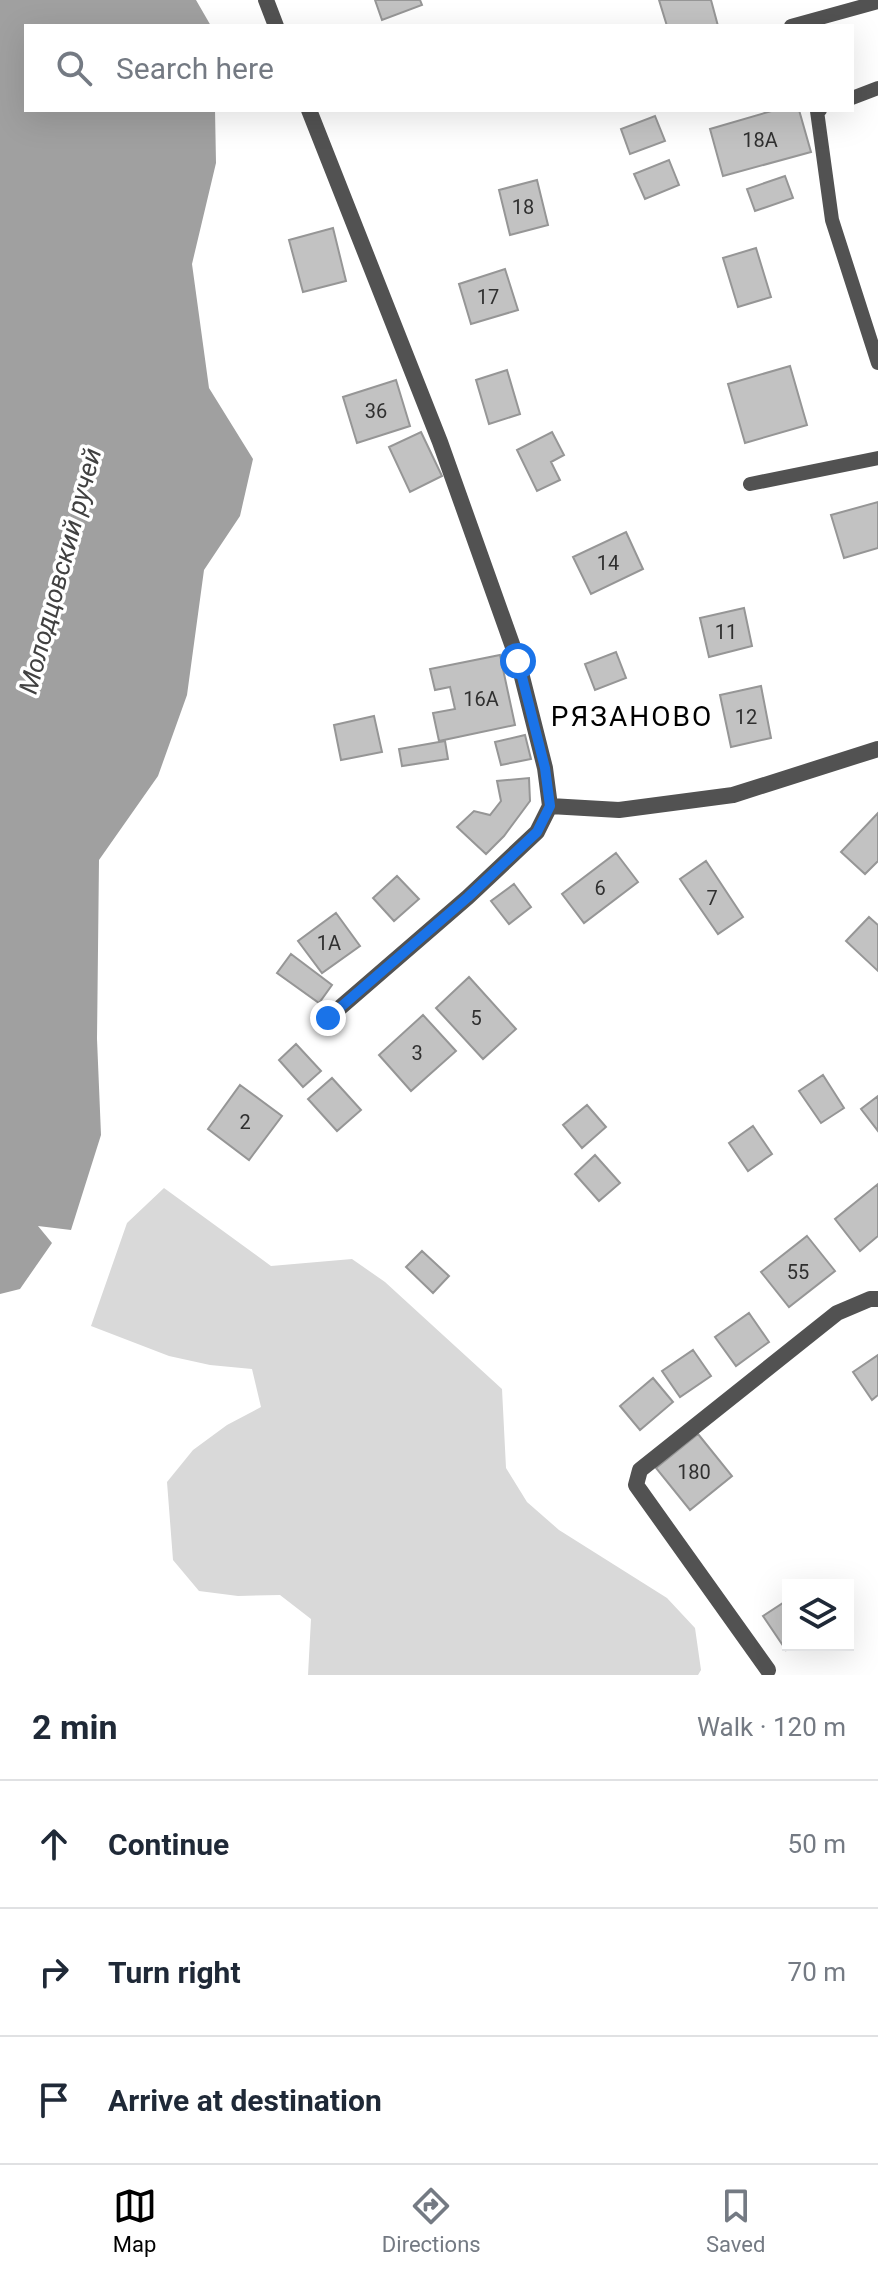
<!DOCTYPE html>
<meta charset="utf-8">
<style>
body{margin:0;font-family:Roboto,sans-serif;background:#f6f6f7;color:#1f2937}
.controls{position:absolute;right:24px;bottom:24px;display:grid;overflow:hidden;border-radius:0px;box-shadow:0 8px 32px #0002}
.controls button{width:72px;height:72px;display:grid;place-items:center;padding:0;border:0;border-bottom:2px solid #e0e1e3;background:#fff;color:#1f2937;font:40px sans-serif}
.stop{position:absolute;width:24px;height:24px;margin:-18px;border:6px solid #1a73e8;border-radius:50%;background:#fff}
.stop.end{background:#1a73e8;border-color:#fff;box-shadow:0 2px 8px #0008}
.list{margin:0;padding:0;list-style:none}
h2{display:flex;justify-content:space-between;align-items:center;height:104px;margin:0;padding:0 32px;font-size:34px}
h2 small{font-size:26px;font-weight:400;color:#747a83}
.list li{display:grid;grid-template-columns:52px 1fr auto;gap:24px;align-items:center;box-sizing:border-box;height:128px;padding:0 32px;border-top:2px solid #e0e1e3}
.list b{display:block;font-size:30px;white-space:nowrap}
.list em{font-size:26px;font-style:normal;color:#747a83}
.icon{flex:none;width:44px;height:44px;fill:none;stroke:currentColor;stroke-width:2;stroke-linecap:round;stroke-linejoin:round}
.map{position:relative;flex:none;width:878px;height:1675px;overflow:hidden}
.search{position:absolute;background:#fff;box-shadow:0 8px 32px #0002;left:24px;right:24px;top:24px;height:88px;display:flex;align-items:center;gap:20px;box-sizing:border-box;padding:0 28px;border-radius:0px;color:#747a83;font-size:30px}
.sheet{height:488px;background:#fff}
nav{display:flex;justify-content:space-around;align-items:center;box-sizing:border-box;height:112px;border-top:2px solid #e0e1e3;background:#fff;font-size:22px;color:#747a83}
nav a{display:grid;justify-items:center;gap:4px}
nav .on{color:#000}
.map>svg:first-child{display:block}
</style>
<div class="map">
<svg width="878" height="1675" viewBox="0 0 878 1675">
<rect width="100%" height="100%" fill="#fff"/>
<!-- green -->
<path fill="#d9d9d9" d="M164 1188 271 1266 352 1259 385 1282 502 1389 506 1468 527 1502 559 1530 667 1598 695 1628 701 1670 698 1675H308L311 1619 280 1595 238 1596 199 1591 173 1560 167 1482 193 1450 227 1425 261 1407 252 1369 210 1365 169 1356 91 1326 127 1223Z"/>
<!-- water -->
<path fill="#a0a0a0" d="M0 0H196L211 26H26V110H215L216 163 192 264 209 388 253 459 240 516 204 570 187 695 158 776 99 860 97 1039 101 1135 71 1230 38 1226 52 1243 20 1289 0 1294Z"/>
<!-- building -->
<path fill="#c2c2c2" stroke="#969696" stroke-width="2" d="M375 0H420L422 5 382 20Z
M659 0H711L718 26H667Z
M775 110H799L811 152 723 176 710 129Z
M655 116 665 141 630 154 621 129Z
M669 160 679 185 645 199 634 174Z
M785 176 793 198 755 211 747 189Z
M537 180 548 225 510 235 499 190Z
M333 228 346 281 303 292 289 240Z
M756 248 771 297 738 307 723 258Z
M505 269 518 310 471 324 459 284Z
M790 366 807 425 745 443 728 384Z
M507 370 520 414 489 424 476 380Z
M396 380 410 426 357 443 343 397Z
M421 432 442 476 410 492 389 447Z
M552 432 564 455 551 462 560 480 537 491 517 450Z
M878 502V548L844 558 831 515Z
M626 532 643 569 591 594 573 557Z
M744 608 752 646 709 657 700 618Z
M616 652 626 678 595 690 585 664Z
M500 655 515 725 439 741 433 713 455 709 450 687 435 690 430 669Z
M761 686 771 738 731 747 720 695Z
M374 716 382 752 341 760 334 725Z
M525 735 531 759 501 765 495 742Z
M445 741 448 759 402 766 399 749Z
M529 778 530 801 504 836 486 854 457 827 474 811 490 815 501 801 497 781Z
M878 813V861L865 874 841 852Z
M616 853 638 882 584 923 562 894Z
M706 861 743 917 718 934 680 879Z
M397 876 419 899 394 921 373 898Z
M514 884 531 907 509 924 491 901Z
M336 913 360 946 322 973 298 941Z
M869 917 878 925V971L846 941Z
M291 954 332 985 319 1003 277 973Z
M469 977 516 1029 483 1059 436 1008Z
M423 1015 456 1051 411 1091 379 1055Z
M296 1044 321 1071 303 1087 279 1060Z
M823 1075 844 1108 821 1123 799 1091Z
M332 1078 361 1110 337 1131 308 1099Z
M240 1085 282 1116 249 1160 208 1129Z
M878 1096V1131L861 1109Z
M587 1105 606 1127 582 1148 563 1125Z
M753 1126 772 1154 748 1171 729 1143Z
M595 1155 620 1183 599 1201 575 1174Z
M878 1184V1236L860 1251 835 1219Z
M807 1236 835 1271 789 1307 761 1272Z
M422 1251 449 1276 433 1293 406 1267Z
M749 1313 769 1342 736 1366 715 1337Z
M693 1350 711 1376 680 1397 662 1371Z
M878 1355V1395L872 1400 853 1372Z
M653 1378 673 1402 640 1430 620 1406Z
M698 1434 732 1476 690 1510 656 1468Z
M786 1601 788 1605V1645H793L786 1650 763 1616Z"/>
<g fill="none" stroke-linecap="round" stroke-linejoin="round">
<!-- lane -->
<path stroke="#525252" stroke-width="14" d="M791 26 878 2
M852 98 878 88
M820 110 817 111 832 220 878 363
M750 484 878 458"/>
<!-- street -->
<path stroke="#525252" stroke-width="16" d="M266 0 276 26
M309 110 440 442 518 661 545 768 550 806 537 832 468 897 328 1018
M550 806 619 810 733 795 878 749
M768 1670 636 1485 640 1470 837 1313 870 1299H878"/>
</g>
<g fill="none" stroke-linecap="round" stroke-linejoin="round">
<!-- route -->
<path stroke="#1a73e8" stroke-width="10" d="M328 1018 468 897 537 832 550 806 545 768 518 661"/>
</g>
<g text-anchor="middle" stroke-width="7" stroke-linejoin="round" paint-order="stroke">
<!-- number labels -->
<g font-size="20" fill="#303030">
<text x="760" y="147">18А</text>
<text x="523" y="214">18</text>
<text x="488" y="304">17</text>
<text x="376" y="418">36</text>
<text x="608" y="570">14</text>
<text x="726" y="639">11</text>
<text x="481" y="706">16А</text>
<text x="746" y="724">12</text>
<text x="600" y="895">6</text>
<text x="712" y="905">7</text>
<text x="329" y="950">1А</text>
<text x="476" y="1025">5</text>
<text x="417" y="1060">3</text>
<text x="245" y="1129">2</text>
<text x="798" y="1279">55</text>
<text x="694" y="1479">180</text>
</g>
<!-- water labels -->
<g font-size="26" font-style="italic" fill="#414141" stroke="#fff">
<text transform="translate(60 571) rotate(-75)" y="9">Молодцовский ручей</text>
</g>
<!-- quarter labels -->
<g font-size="28" letter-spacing="2" fill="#000" stroke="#fff">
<text x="632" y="726">РЯЗАНОВО</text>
</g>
</g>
</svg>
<div class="controls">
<button><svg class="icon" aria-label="layers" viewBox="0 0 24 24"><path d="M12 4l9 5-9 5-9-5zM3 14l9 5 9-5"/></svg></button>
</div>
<div class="stop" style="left:518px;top:661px"></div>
<div class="stop end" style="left:328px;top:1018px"></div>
<div class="search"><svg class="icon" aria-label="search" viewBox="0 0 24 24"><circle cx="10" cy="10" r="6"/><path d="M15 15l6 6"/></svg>Search here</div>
</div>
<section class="sheet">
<h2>2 min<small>Walk · 120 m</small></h2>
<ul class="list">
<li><svg class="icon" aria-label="ahead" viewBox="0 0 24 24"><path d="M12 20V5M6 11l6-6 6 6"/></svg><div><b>Continue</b></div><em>50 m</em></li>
<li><svg class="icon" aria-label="right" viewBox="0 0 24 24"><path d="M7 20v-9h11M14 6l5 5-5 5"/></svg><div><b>Turn right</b></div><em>70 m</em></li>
<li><svg class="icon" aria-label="arrive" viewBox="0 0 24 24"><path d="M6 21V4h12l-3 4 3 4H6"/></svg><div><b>Arrive at destination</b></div></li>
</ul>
</section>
<nav>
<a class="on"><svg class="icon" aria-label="map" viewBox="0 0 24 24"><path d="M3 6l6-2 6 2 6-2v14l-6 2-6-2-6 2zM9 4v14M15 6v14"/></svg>Map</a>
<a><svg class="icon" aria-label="directions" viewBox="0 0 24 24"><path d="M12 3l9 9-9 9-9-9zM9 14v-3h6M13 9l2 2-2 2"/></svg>Directions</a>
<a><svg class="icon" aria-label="saved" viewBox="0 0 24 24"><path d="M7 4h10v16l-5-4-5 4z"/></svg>Saved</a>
</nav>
